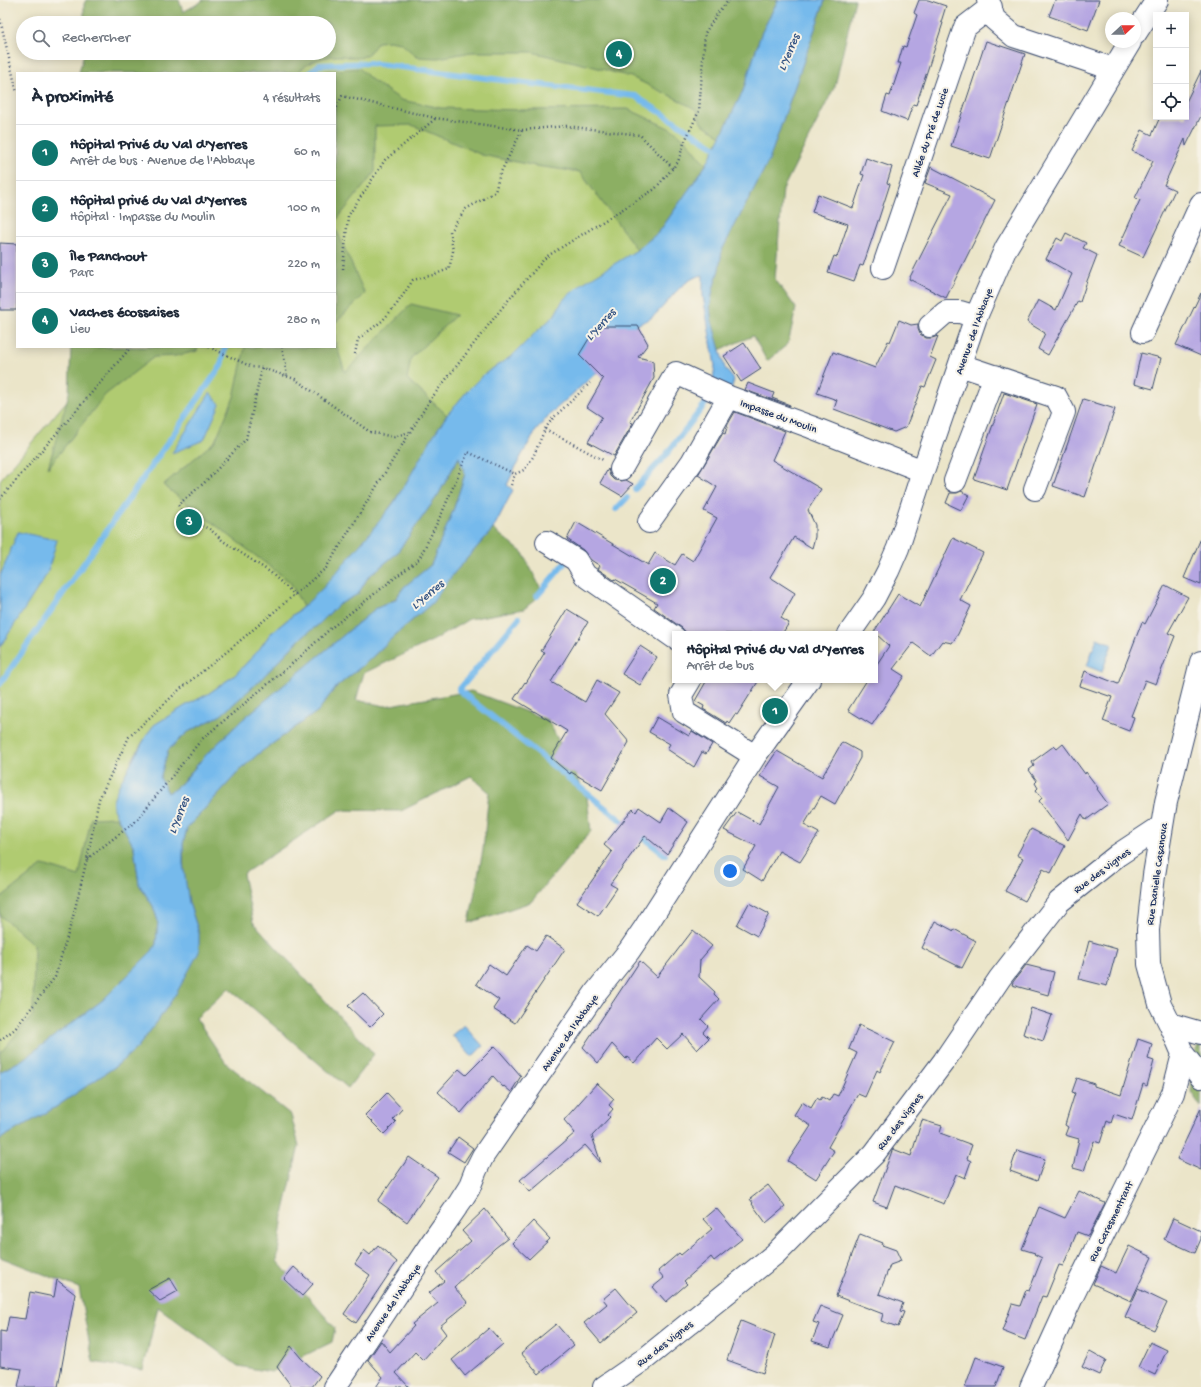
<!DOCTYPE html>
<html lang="fr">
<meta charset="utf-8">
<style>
body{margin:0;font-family:"Gochi Hand",sans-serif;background:#f6f6f7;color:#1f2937}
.controls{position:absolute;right:12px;top:12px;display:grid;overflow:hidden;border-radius:0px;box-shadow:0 2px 10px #0003}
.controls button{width:36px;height:36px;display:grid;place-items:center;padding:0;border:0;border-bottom:1px solid #e0e1e3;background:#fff;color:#1f2937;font:20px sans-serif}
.compass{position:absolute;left:1105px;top:12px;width:36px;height:36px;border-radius:50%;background:#fff;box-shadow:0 2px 10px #0003;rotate:68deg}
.you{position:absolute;left:730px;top:871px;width:14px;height:14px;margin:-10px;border:3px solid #fff;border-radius:50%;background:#1a73e8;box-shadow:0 0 0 6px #1a73e833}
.badge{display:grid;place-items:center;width:26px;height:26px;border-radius:50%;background:#0f766e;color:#fff;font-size:13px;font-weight:700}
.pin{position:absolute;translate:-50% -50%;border:2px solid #fff;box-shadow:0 1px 4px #0006}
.popup{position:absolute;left:672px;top:631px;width:206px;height:52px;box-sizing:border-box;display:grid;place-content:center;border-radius:0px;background:#fff;filter:drop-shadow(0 1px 3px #0005);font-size:13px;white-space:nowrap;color:#747a83}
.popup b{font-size:15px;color:#1f2937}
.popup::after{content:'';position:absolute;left:50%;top:100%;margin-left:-8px;border:8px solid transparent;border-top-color:#fff}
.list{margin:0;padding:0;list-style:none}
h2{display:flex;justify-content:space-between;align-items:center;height:52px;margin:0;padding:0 16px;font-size:17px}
h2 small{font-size:13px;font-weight:400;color:#747a83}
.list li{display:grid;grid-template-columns:26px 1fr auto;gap:12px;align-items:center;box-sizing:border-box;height:56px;padding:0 16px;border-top:1px solid #e0e1e3}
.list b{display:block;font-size:15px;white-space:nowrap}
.list p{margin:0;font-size:13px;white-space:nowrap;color:#747a83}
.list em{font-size:13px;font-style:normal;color:#747a83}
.icon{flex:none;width:22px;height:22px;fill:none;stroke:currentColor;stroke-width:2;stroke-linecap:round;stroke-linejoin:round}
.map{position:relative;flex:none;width:1201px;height:1387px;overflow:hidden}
.search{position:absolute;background:#fff;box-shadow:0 2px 10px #0003;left:16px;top:16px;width:320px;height:44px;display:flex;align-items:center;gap:10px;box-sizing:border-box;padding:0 14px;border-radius:22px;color:#747a83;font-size:15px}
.panel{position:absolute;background:#fff;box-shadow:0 2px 10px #0003;left:16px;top:72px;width:320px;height:276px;border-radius:0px}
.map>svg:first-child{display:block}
</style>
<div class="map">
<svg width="1201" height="1387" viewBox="0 0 1201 1387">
<rect width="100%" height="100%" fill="#f7f3e8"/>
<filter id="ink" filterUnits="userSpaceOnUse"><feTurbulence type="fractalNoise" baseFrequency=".025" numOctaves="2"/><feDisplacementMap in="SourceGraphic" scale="8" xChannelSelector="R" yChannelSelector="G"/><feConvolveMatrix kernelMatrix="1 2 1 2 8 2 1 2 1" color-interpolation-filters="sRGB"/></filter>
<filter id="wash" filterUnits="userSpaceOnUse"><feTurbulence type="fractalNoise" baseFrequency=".012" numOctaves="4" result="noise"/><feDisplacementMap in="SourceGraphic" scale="16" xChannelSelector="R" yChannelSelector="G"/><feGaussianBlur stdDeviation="0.9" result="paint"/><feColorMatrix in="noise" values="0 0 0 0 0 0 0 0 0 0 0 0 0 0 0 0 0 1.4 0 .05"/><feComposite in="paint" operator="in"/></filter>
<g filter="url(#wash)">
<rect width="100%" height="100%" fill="#ebe5c9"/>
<!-- green -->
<path fill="#b0cb71" stroke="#667d68" d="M247 0H782L739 104 706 165 659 232 637 250 563 300 554 316 534 334 512 356 484 374 469 389 447 415 312 599 270 634 258 651 235 675 208 694 185 706 154 725 148 733 133 758 113 801 134 847 0 1072V480L109 351 114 347H335V73H248L329 53V23Z"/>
<!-- forest -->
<path fill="#8caf63" stroke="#546f60" d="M86 0H179L183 12 201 2 202 0H778L761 34 743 91 721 136 701 123 697 110 673 97 631 77 587 65 532 52H472L438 58 417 57 401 43 389 41 378 42C374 47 369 55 362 57 357 59 349 57 343 56 327 55 308 60 298 73H79L84 53H329V23H84V4Z
M825 0H855L835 86 783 189 775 279 796 308 788 344 767 361 753 336 719 350 711 318 710 307 713 289 719 269 722 250 769 160Z
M359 68 372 80 401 100 441 108 523 110 628 109 675 131 689 143 706 165 659 232 637 250 580 172 536 166 482 155 412 125 375 126V172L335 222V73H323L327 71Z
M335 227 365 294 335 323Z
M411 304 456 315 411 358 407 379 447 415C432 437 420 460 406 483 390 509 371 533 351 556 336 574 321 592 303 607L290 582 163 485 215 441 234 397 245 347H335V341L345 372Z
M71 347H198L197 351 175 356 154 357 105 395 48 468 69 393Z
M459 457 465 474 453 511 431 565 404 587 394 600 375 609 242 720C230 732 218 743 206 755 193 768 184 784 168 793L160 778 168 750 188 732 221 715 256 684 303 636 318 625 338 605 358 594 368 577 396 554 438 495Z
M493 529 523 553 543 593 524 609 469 619 434 640 364 673 356 700 385 706 471 691 548 720 587 797 591 831 531 902 469 923 483 850 489 792 471 776 401 811 340 810 243 874 253 922 374 1054 348 1088 229 988 196 1018 226 1063 291 1115 299 1146 283 1215 277 1261 335 1328 332 1342 271 1372 238 1366 158 1307 143 1370 93 1362 79 1288 0 1257V1139L56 1107 116 1066 137 1048 157 1022 177 992 184 978 199 933 189 903 184 877 183 844 187 828 241 769 258 754 318 711 335 688 367 662 394 636 432 603 454 573Z
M116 817 126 830 134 847 139 884 153 906 158 921 156 944 153 951 103 1000 22 1060 0 1072V1053L33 1015 34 945 0 915V898L43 865 79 876 91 818Z
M1201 1044V1107L1191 1092 1195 1053Z"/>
<!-- water -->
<path fill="#76baec" stroke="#4874a5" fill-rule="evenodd" d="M778 0H825L769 160 722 250 719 269 713 289 710 307 711 318 725 368 734 380 731 390 713 379 715 366 703 296V275C680 279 669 304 651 318 647 321 640 323 635 326L634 335 611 363 596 373 548 416 535 432 519 460 507 485 513 490 493 529 454 573 432 603 394 636 367 662 335 688 318 711 258 754 241 769 187 828 183 844V864L189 903 199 933V952L177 992 157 1022 137 1048 116 1066 56 1107 0 1139V1072L22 1060 103 1000 152 951 156 944 158 921 153 906 139 884 134 847 113 809V801L118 787 148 733 154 725 185 706 208 694 235 675 258 651 270 634 303 607 324 587 364 540 393 504 406 483 433 436 447 415 469 389 484 374 512 356 534 334 554 316 563 300 583 283 637 250 659 232 706 165 721 136 743 91 761 34ZM459 457 465 474 453 511 431 565 404 587 395 600 375 609 242 720C230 732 218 743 206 755 194 767 184 785 168 793L160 778 168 750 188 732 221 715 256 684 303 636 318 625 338 605 358 594 368 577 396 554 438 495Z
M210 393 220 404 204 440 172 453Z
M18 532 57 540 47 574 0 647V576Z
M1097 638 1112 644 1102 672 1087 666Z
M464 1025 483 1046 472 1057 452 1035Z"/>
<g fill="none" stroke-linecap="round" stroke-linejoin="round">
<!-- stream -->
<path stroke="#76baec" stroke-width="6" d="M310 73 319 65 370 63 525 83 635 96 721 151
M635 489 665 456 709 399
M616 509 627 498
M537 596 564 564
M519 618 459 690 629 827
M0 684 221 366 225 347
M638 834 665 855"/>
</g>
<g id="blocks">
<!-- building -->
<path fill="#b5a6e2" d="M919 0H928L946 6 941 22 943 23 916 105 913 104 907 121 882 111 887 95 890 96 901 63H898L903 46 906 47 917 15 914 13Z
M1055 0H1099L1088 30 1049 16Z
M986 41 1025 54 990 159 951 146Z
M1201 71V116L1186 146 1185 139 1164 185 1175 190 1143 257 1119 246 1140 200 1135 198 1153 161 1132 151 1142 130 1152 135 1160 117H1186V102Z
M866 158 892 167 887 183 890 184 878 221 863 266 860 265 854 281 828 272 834 256 837 257 848 224 812 212 818 194 853 208 864 175 861 174Z
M931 167 995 200 946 298 909 279 952 194 925 183Z
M1066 233 1086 243 1083 248 1097 255 1087 281 1080 302 1078 301 1048 355 1038 349 1045 333 1027 322 1038 300 1056 310 1072 274 1046 259 1057 238 1062 241Z
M0 243 17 244V310H0Z
M1201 293V356L1176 345Z
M899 320 911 325 918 324V329L920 334 926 338H932L938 336 930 357 936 360 925 387 922 386 906 427 894 432 834 409 837 400 817 393 833 352 875 368 888 341 890 342Z
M603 326H638L648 344 638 357 653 361 654 378 630 422 633 423 614 456 588 442 602 417 587 407 603 379 579 355 590 337H595Z
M744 343 761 369 741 382 724 356Z
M1141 353 1161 358 1153 389 1134 384Z
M748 383 774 393 772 398 790 405V406L745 390Z
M1004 393 1037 404 1007 490 974 479Z
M1083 399 1115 409 1085 497 1053 486Z
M735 412 785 431 772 460 821 489 808 510 815 525V537L812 548 794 537 770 577 795 593 781 618 789 623 782 634H687L682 628 654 608 657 603 615 579 614 580 598 569 600 566 591 560 583 550 567 539 576 522 648 565 655 553 675 565 682 554 693 561 717 518 704 511 717 487 698 475 723 433 725 434 728 424Z
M608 469 610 476 614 480 621 481 626 480 633 484 622 496 600 483Z
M961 491 969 495 961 510 946 503 950 493H957Z
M953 538 983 553 960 600 971 606 958 634 952 643 942 641 931 656 913 643 893 669 904 676 872 725 848 710 867 680H875V667L889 646 874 632 898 594 920 607Z
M1201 538V585L1184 578Z
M1165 585 1188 597 1168 633 1175 636 1156 684 1145 680 1131 716 1134 717 1129 731 1103 721 1112 697 1080 686 1085 671 1118 684 1142 622 1145 624Z
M567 609 588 622 551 682 585 702 597 680 619 693 605 714 629 742 602 790 571 772 570 774 551 758 567 731 514 699 525 682 526 683 545 652 541 651Z
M640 646 657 657 640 685 622 674Z
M707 680H759L737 715 735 714 729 723 727 721 726 723 703 709 704 706 695 701Z
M657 717 689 736 692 731 712 744 706 754 702 752 694 767 667 749 670 744 649 732Z
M842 742 860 752V758L835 804 821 796 804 825 819 833 800 862 779 851 762 881 743 869 756 846 724 830 737 812 759 824 779 787 760 776 777 751 822 777Z
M1063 744 1085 774 1086 772 1098 788 1097 789 1108 804 1086 820 1082 814 1068 840 1039 801 1042 798 1036 790 1038 788 1035 783 1037 781 1029 770 1034 766 1032 762 1054 746 1057 749Z
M639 807 661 822 669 808 688 822 667 854 645 836 610 884 617 888 598 916 577 902 612 852 604 845 633 809 636 812Z
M1031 829 1065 846 1051 873 1043 869 1025 901 1005 891 1023 858 1017 855Z
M749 903 769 914 757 936 737 925Z
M935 921 954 931V929L976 941 962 968 922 948Z
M693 930 712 946 700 960 699 977 715 992 714 994 719 999 701 1019 708 1026 703 1032 709 1038 697 1050 683 1034 667 1049 656 1038 634 1063 627 1057 626 1059 612 1044 598 1063 583 1047 640 961 657 977Z
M546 936 565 949 515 1023 493 1009 499 1000 476 984 489 964 506 976 527 945 536 951Z
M1089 941 1117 949 1107 986 1079 979Z
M1026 965 1054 972 1048 995 1012 985 1013 982Z
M363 993 383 1014 370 1027 348 1006Z
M1031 1008 1052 1015 1043 1041 1023 1034Z
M859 1025 895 1042 880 1072 877 1070 865 1097 858 1094 828 1147 834 1151 816 1179 788 1161 811 1126 794 1115 802 1102 811 1108 817 1098 820 1100 822 1097 829 1101 833 1094 838 1096 857 1053 849 1049Z
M1138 1039 1152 1044 1148 1059 1154 1061 1147 1086 1143 1084 1132 1120 1114 1114 1111 1123 1107 1121 1100 1143 1094 1141 1084 1171 1073 1168 1079 1139 1065 1135 1068 1127 1065 1125 1075 1093 1072 1092 1077 1078 1094 1084V1086L1121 1095Z
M495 1046 521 1076 511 1092 504 1086 503 1087 493 1076 461 1113 438 1092 459 1069 466 1075Z
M597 1083 614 1099 609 1105 613 1109 608 1115 610 1117 592 1136 601 1163 585 1145 530 1192 520 1180 575 1133 564 1120Z
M387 1093 402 1109 393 1119 396 1122 384 1134 365 1115Z
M1201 1108V1170L1177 1159Z
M922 1120 942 1126 940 1133 972 1145 967 1159 971 1161 965 1178 956 1174 944 1204 895 1185 887 1207 873 1202 892 1151 893 1149 911 1156Z
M458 1137 473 1148 464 1162 448 1152Z
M1017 1150 1045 1159 1037 1181 1010 1171Z
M409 1157 438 1177 407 1222 378 1201Z
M768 1185 785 1207 766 1223 752 1204 753 1203 750 1199Z
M1079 1191 1105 1203 1088 1236 1077 1232 1063 1266 1059 1265 1046 1297 1042 1296 1025 1340 1002 1331 1012 1304 1020 1306 1026 1290 1029 1291 1042 1258 1034 1254 1035 1253 1022 1249 1039 1207 1065 1218Z
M716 1208 742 1239 714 1261 711 1257 684 1281 687 1284 666 1302 653 1287 664 1278 658 1271 679 1253 681 1255 712 1229 703 1219Z
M485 1209 508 1238 495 1248 454 1287 468 1303 440 1326 446 1334 423 1360 415 1352 396 1373 409 1387H376L383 1377 368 1360 381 1341 390 1352 414 1326 412 1324 438 1303 429 1293 444 1281 436 1272 471 1241 462 1231Z
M1173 1218 1201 1231V1239L1195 1253 1164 1239Z
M533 1221 550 1239 529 1259 512 1243Z
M860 1234 883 1243 882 1245 896 1250 901 1261 890 1265 879 1294 903 1303 900 1311 904 1312 898 1327 881 1321 883 1314 836 1296Z
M378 1245 397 1262 356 1323 344 1314 370 1275 355 1264 364 1250 370 1255Z
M1129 1246 1152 1257 1131 1301 1093 1284 1101 1266 1116 1273Z
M294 1267 313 1284 302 1296 284 1279Z
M170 1278 178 1291 160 1301 148 1290Z
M57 1280 75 1294 58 1387H18L22 1369 0 1366V1331L6 1332 9 1317 25 1319 30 1292 54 1297Z
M616 1288 637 1313 601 1343 584 1323 607 1304 603 1299Z
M1138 1289 1167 1303 1154 1330 1125 1317Z
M820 1306 843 1315 830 1347 812 1341 819 1324 813 1322Z
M741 1321 775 1335 763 1373 727 1360Z
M556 1324 574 1345 539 1374 521 1353Z
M489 1328 503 1344 465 1376 452 1360Z
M1150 1342 1167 1350 1155 1375 1138 1367Z
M291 1346 301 1358 320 1376 312 1387H292L277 1367Z
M1090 1351 1106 1360 1099 1375 1082 1367Z
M976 1357 1003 1367 996 1387H965Z"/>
</g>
</g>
<g filter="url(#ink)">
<use href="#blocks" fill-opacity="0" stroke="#3a4a6e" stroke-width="1"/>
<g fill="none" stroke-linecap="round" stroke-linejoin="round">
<!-- minor casing -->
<g stroke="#3a4a6e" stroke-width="24">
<path id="minor" d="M988 0 994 19 1014 36 1113 69
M1135 34 1157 0
M883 268 965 27 991 7
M930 326 946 312H960L976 317
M1143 332 1201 204
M960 365 1056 397 1064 412 1035 489
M621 469 676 373 729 397
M955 481 995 376
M649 522 692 462 729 397 811 427 923 471
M547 542 576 560 585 575 675 638
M849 634 874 598 888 571 898 548 923 471 976 317 1006 248 1130 42
M1201 662 1166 802 1154 875 1148 930 1149 964 1160 1004 1170 1024 1183 1054 1201 1077
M690 680 681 695 684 712 755 756
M1170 1024 1201 1033
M335 1387 430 1245 460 1202 469 1188 476 1170 483 1156 596 992 629 951 644 929 755 756 809 680
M604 1387 646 1358 775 1254 874 1154 944 1061 1000 978 1059 902 1118 855 1162 826
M1031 1387 1073 1295 1173 1093 1183 1054"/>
</g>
<!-- path -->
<path stroke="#3a4a6e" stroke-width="2.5" stroke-dasharray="1 3" stroke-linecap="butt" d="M0 19 17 93
M335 111 342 96 435 118 522 130 566 126 640 135 673 168
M343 269 348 216 385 160 435 119
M209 347 252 367 262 368 295 379 370 432 394 437 409 432
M282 347 287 376
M355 354 358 339 382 321 397 304 413 280 433 275 449 269 453 251 450 231 466 209 495 192 500 174 522 130
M262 368 246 439 204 483 178 505 189 519 211 530 223 541 270 572 295 595
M545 429 603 460
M511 485 515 474 524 470 533 457 545 429 553 418 590 383
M0 499 131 347
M87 859 136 821 202 739 299 658 331 628 419 559 442 513 468 452 515 474
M0 1040 15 1029 55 977 73 917 87 859 99 799 129 737 179 690 229 650 326 568 430 400 505 304 546 257 655 189 678 162 684 143 699 111 705 33 719 11 729 0"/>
<!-- minor -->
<use href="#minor" stroke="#fff" stroke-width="22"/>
</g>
</g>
<g text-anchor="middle" stroke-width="4" stroke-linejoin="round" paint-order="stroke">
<!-- street labels -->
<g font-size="11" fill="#1b2f5e" stroke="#f7f3e8">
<text transform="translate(929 132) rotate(-71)" y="4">Allée du Pré de Lucie</text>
<text transform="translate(973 331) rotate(-70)" y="4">Avenue de l'Abbaye</text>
<text transform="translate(779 415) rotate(20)" y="4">Impasse du Moulin</text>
<text transform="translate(1101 870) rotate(-37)" y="4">Rue des Vignes</text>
<text transform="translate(1156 874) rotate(-82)" y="4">Rue Danielle Casanova</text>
<text transform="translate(569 1032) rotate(-55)" y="4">Avenue de l'Abbaye</text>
<text transform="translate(899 1121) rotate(-53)" y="4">Rue des Vignes</text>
<text transform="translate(1110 1221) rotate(-64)" y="4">Rue Caresmentrant</text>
<text transform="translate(392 1302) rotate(-56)" y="4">Avenue de l'Abbaye</text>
<text transform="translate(664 1343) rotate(-38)" y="4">Rue des Vignes</text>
</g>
<!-- water labels -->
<g font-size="12" font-style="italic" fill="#325282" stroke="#f7f3e8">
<text transform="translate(788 52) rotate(-67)" y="4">L'Yerres</text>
<text transform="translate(600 324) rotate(-48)" y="4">L'Yerres</text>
<text transform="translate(427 594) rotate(-40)" y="4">L'Yerres</text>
<text transform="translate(178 815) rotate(-69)" y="4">L'Yerres</text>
</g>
</g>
</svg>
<div class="controls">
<button>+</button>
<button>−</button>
<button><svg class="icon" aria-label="locate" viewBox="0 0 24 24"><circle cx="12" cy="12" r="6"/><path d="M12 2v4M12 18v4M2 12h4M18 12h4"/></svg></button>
</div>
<svg class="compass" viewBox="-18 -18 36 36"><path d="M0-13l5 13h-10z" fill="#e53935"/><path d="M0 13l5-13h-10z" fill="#747a83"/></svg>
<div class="you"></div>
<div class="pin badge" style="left:775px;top:711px">1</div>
<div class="popup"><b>Hôpital Privé du Val d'Yerres</b>Arrêt de bus</div>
<div class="pin badge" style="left:663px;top:581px">2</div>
<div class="pin badge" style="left:189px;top:522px">3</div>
<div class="pin badge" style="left:619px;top:54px">4</div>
<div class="search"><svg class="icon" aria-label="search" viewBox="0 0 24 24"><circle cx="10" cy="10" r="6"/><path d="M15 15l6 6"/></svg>Rechercher</div>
<section class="panel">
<h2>À proximité<small>4 résultats</small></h2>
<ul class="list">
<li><span class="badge">1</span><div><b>Hôpital Privé du Val d'Yerres</b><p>Arrêt de bus · Avenue de l'Abbaye</p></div><em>60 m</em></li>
<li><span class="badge">2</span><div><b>Hôpital privé du Val d'Yerres</b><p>Hôpital · Impasse du Moulin</p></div><em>100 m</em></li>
<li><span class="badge">3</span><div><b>Île Panchout</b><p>Parc</p></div><em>220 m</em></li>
<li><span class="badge">4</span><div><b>Vaches écossaises</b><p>Lieu</p></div><em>280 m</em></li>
</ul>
</section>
</div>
